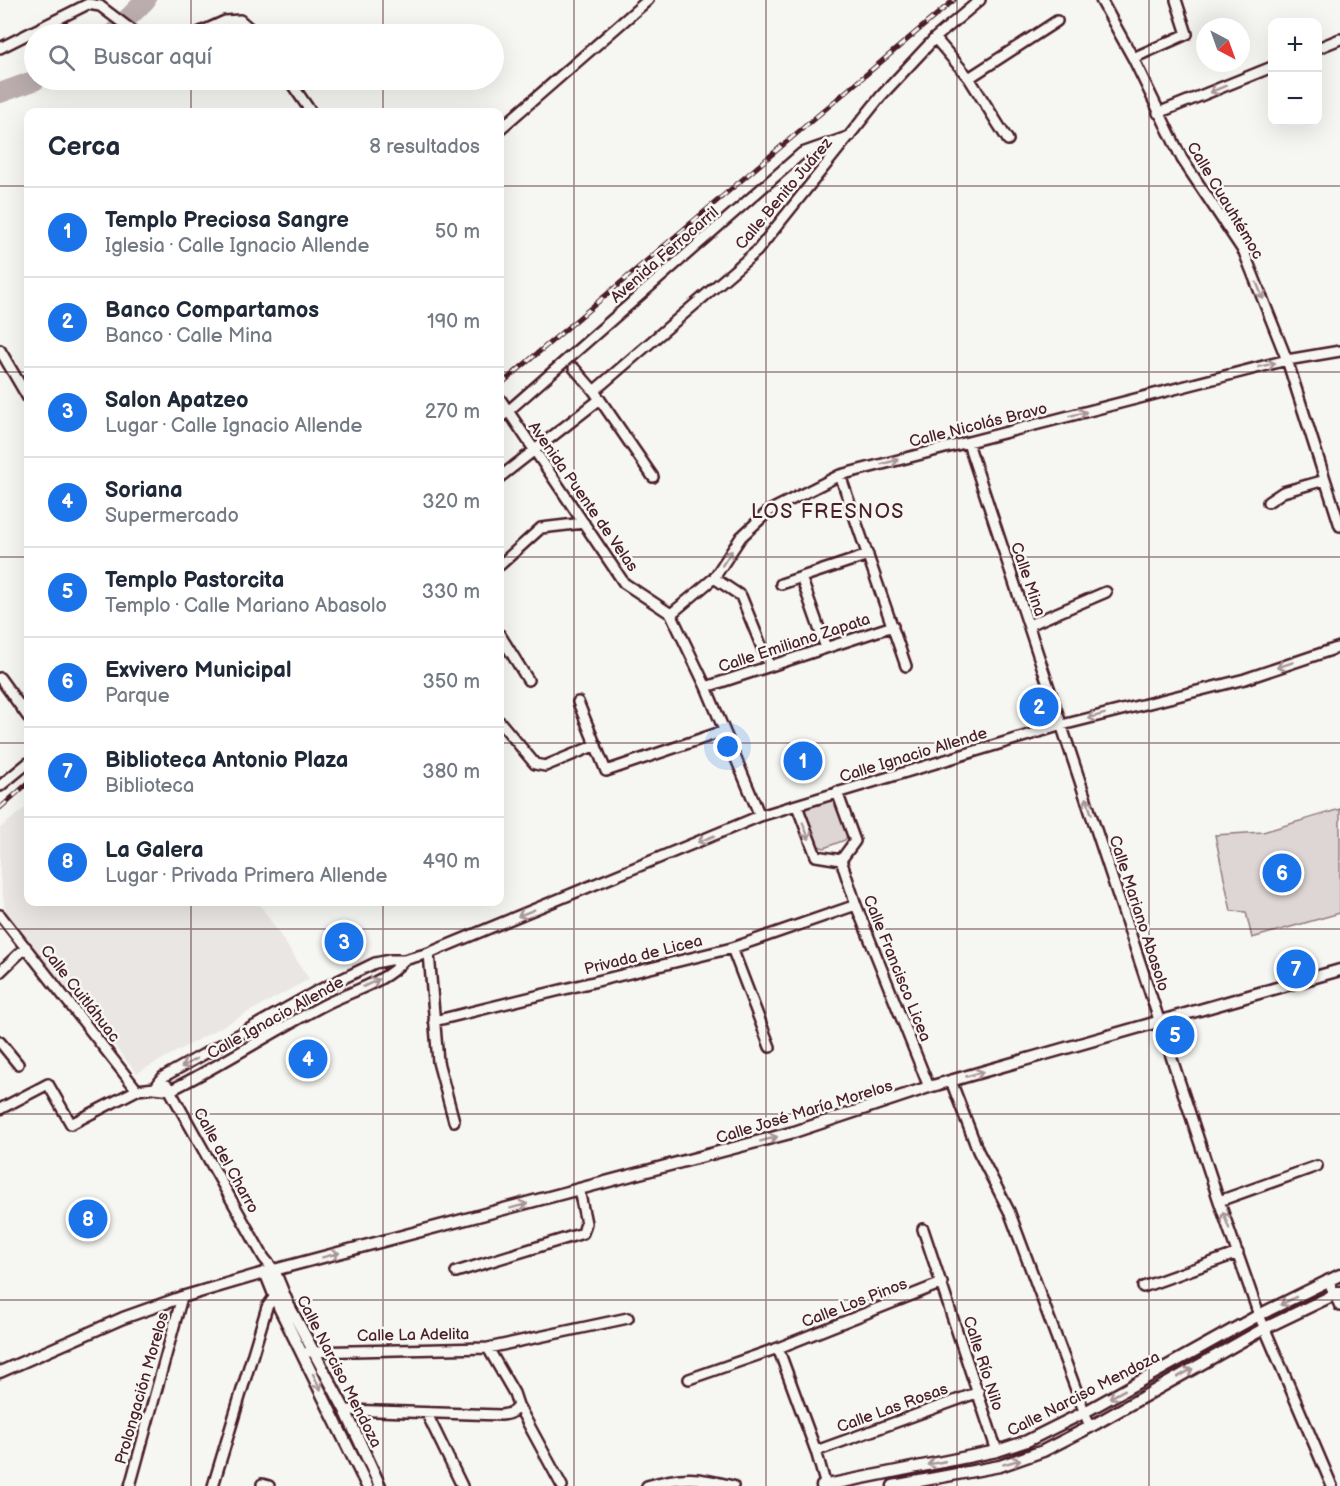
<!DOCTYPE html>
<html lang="es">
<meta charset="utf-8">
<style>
body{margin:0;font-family:"Balsamiq Sans",sans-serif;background:#f6f6f7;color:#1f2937}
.controls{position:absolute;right:18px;top:18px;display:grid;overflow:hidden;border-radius:12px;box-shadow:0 6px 24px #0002}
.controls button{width:54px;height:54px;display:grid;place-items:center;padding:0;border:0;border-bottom:2px solid #e0e1e3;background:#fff;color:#1f2937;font:30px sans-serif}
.compass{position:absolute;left:1196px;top:18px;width:54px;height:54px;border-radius:50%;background:#fff;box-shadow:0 6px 24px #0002;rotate:139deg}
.you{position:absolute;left:728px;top:747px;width:21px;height:21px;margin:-15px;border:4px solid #fff;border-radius:50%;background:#1a73e8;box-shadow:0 0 0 9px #1a73e833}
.badge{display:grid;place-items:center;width:39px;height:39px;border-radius:50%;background:#1a73e8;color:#fff;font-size:20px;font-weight:700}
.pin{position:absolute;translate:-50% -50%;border:3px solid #fff;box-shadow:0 2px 6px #0006}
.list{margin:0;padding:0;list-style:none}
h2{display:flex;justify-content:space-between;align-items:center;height:78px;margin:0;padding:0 24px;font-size:26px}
h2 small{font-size:20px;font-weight:400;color:#747a83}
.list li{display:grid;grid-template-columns:39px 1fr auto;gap:18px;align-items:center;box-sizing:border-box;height:90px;padding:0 24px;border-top:2px solid #e0e1e3}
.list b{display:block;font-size:22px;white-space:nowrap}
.list p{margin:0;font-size:20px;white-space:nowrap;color:#747a83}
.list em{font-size:20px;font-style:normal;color:#747a83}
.icon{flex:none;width:33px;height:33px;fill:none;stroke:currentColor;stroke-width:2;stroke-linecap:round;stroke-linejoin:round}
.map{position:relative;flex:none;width:1340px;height:1486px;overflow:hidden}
.search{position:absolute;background:#fff;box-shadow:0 6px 24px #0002;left:24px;top:24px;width:480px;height:66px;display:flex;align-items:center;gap:15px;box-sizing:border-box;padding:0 21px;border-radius:33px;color:#747a83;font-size:22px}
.panel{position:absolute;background:#fff;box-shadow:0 6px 24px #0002;left:24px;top:108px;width:480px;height:798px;border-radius:12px}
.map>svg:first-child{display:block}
</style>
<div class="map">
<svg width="1340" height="1486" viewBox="0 0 1340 1486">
<rect width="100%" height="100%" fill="#f6f6f2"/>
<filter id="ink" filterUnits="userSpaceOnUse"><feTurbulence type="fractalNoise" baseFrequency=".0167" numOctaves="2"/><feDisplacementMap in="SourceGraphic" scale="12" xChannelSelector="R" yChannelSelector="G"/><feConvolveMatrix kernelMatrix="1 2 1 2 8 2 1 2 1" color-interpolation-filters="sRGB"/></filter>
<g filter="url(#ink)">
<!-- built -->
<path fill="#e9e6e3" d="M28 806V902H258L309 979 137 1073 6 915 0 876V828Z"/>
<!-- green -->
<path fill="#ddd6d5" stroke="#947a80" stroke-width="1.5" d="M832 799 837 805 849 833 845 840 824 848 818 846 805 811 809 805Z
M1340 809V913L1252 938 1246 912 1231 911 1215 835 1263 832Z"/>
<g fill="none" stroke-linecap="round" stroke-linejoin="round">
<!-- river -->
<path stroke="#bbadae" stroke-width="20" d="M112 34 146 0
M0 93 36 80"/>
<!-- minor casing -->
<g stroke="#4a1f2b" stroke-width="14">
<path id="minor" d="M1101 0 1133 58 1182 159 1244 252 1287 360 1340 526
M196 34 225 21 240 20 256 34
M935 38 969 78 1008 140
M0 48 88 4 100 6 137 34
M1318 48 1340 39
M1133 58 1187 34 1176 0
M969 78 1057 21
M289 80 311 112
M1158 113 1272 67
M500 129 648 0
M0 350 28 398
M574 368 594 391 653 477
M594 391 757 251 881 96 935 38 980 0
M500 399 624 583 671 614
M500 418 802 153 850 136
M968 443 1219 1201 1259 1315 1332 1486
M840 475 906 666
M500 477 599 400
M1268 502 1283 492 1325 480
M500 565 541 528 584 523
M801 577 826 648
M714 578 741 596 769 665
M781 584 868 555
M671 614 714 578 741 537 769 511 840 475 1287 360 1340 351
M671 614 706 687 760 816
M1029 625 1106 592
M500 635 528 680
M0 678 28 717
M706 687 893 626
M578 702 606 771 724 731
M500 722 535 764 545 766 596 745
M0 786 28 763
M797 806 816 856 841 860 855 841 837 792
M841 860 856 905 929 1087
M0 915 137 1090
M732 948 770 1047
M429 953 438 1062 454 1121
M0 972 26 947
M434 1021 732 948 856 905
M0 1042 18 1064
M951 1081 978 1151 1009 1211 1090 1427
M167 1085 264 1258 274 1270
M155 1088 163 1077 317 991 375 963 390 960H404L429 953 760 816 1062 725 1245 679 1340 647
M0 1109 48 1084 71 1124 137 1090 155 1088 171 1090C223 1064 272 1032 324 1005 351 991 385 983 404 960
M1219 1201 1317 1166
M923 1229 997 1451
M456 1272 583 1233 586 1223 579 1190
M1328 1280 1340 1306
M1143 1287 1238 1253
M488 1348 514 1393 518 1405 562 1486
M778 1348 816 1451 826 1486
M308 1352 488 1348 628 1318
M689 1379 778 1348 942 1283
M345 1410 501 1415C509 1414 514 1413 518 1405
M427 1414 462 1486
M816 1451 979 1392
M262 1484 269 1486
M130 1486 182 1297
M213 1486 267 1307 272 1300 281 1294
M647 1486C683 1475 697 1477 733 1486"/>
</g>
<!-- tertiary casing -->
<g stroke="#4a1f2b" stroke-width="15">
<path id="tertiary" d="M274 1270 288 1304 345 1410 380 1486
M265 1272 279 1307 367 1486
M0 1372 123 1318 182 1297 274 1270 794 1132 929 1087 1340 970
M822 1486 997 1451 1027 1441 1083 1413 1259 1315 1340 1275
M893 1486 1000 1466 1043 1451 1090 1427 1265 1328 1340 1292"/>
</g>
<!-- minor -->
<use href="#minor" stroke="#f6f6f2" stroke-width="9"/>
<!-- tertiary -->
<use href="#tertiary" stroke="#f6f6f2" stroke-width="10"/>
<!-- rail casing -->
<g stroke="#4a1f2b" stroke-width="5">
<path id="rail" d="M500 385 954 0
M0 808 28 783"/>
</g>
<!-- rail -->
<use href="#rail" stroke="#f6f6f2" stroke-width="3" stroke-dasharray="9" stroke-linecap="butt"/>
</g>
<!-- one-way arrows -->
<defs><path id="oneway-shaft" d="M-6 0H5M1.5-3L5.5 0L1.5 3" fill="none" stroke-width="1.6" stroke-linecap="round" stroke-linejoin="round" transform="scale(1.5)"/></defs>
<g stroke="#a99598">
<use href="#oneway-shaft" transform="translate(1218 89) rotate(158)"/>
<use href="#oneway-shaft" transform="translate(1260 291) rotate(68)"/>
<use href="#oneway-shaft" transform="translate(1267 365) rotate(-14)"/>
<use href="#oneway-shaft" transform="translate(1078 414) rotate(-14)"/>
<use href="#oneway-shaft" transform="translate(890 462) rotate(-14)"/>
<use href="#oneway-shaft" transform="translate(727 558) rotate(-57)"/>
<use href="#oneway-shaft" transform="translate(1285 665) rotate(161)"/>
<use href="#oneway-shaft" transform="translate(1096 716) rotate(166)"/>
<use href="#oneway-shaft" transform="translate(1089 806) rotate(-108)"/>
<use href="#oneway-shaft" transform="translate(806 831) rotate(69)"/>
<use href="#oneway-shaft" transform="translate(706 839) rotate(158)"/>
<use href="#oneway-shaft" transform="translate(526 913) rotate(158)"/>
<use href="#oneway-shaft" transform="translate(371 983) rotate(-25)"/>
<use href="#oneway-shaft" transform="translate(189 1063) rotate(151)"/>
<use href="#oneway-shaft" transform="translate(975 1074) rotate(-16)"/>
<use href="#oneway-shaft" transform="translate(769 1139) rotate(-15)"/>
<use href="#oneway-shaft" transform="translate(519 1206) rotate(-15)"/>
<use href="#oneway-shaft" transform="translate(1226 1220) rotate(-110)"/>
<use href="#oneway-shaft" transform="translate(331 1255) rotate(-15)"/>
<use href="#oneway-shaft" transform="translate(1288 1301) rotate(153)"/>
<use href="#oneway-shaft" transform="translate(1185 1373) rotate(-29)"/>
<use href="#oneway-shaft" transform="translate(317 1382) rotate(64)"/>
<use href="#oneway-shaft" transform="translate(1117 1394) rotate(151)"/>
<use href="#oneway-shaft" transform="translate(1012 1462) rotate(-16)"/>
<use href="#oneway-shaft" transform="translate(936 1463) rotate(169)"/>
</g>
</g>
<!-- grid -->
<path fill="none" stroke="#4a1f2b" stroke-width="1.5" stroke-opacity="0.55" d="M191 0V34M383 0V34M574 0V1486M766 0V1486M957 0V1486M1149 0V1486M191 80V112M383 80V112M0 186H28M500 186H1340M0 372H28M500 372H1340M0 557H28M500 557H1340M0 743H28M500 743H1340M191 902V1486M383 902V1486M0 929H1340M0 1114H1340M0 1300H1340"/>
<g text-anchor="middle" stroke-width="5" stroke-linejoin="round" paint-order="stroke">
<!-- street labels -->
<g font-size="16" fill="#4a1f2b" stroke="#f6f6f2">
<text transform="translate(783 193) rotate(-50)" y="6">Calle Benito Juárez</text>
<text transform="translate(1226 200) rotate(59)" y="6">Calle Cuauhtémoc</text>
<text transform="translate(664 254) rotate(-41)" y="6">Avenida Ferrocarril</text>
<text transform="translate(978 424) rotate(-14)" y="6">Calle Nicolás Bravo</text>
<text transform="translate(584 496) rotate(55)" y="6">Avenida Puente de Velas</text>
<text transform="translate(1029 579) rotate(71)" y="6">Calle Mina</text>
<text transform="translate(794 642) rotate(-18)" y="6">Calle Emiliano Zapata</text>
<text transform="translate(913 754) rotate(-17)" y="6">Calle Ignacio Allende</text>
<text transform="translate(1140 913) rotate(72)" y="6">Calle Mariano Abasolo</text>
<text transform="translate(643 954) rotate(-14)" y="6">Privada de Licea</text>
<text transform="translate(898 968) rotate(68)" y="6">Calle Francisco Licea</text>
<text transform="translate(81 993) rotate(52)" y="6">Calle Cuitláhuac</text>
<text transform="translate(275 1017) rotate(-29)" y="6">Calle Ignacio Allende</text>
<text transform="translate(804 1111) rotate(-17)" y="6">Calle José María Morelos</text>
<text transform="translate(227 1160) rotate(61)" y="6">Calle del Charro</text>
<text transform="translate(854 1302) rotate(-21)" y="6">Calle Los Pinos</text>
<text transform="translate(413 1334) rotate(-1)" y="6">Calle La Adelita</text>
<text transform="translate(984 1363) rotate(72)" y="6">Calle Río Nilo</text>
<text transform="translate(340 1371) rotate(63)" y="6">Calle Narciso Mendoza</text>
<text transform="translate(141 1388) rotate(-74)" y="6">Prolongación Morelos</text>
<text transform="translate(1083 1393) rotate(-27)" y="6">Calle Narciso Mendoza</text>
<text transform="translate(892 1407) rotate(-20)" y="6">Calle Las Rosas</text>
</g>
<!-- quarter labels -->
<g font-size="20" letter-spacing="1.5" fill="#4a1f2b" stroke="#f6f6f2">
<text x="828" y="518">LOS FRESNOS</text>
</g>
</g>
</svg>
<div class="controls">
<button>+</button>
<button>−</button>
</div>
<svg class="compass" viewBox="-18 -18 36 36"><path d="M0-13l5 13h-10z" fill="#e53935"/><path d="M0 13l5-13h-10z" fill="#747a83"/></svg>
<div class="you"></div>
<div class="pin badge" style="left:803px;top:761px">1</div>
<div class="pin badge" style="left:1039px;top:707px">2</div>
<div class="pin badge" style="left:344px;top:942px">3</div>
<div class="pin badge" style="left:308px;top:1059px">4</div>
<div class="pin badge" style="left:1175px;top:1035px">5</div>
<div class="pin badge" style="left:1282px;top:873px">6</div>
<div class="pin badge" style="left:1296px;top:969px">7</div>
<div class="pin badge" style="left:88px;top:1219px">8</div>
<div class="search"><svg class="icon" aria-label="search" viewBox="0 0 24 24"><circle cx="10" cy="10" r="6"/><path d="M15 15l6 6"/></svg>Buscar aquí</div>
<section class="panel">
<h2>Cerca<small>8 resultados</small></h2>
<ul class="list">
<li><span class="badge">1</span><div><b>Templo Preciosa Sangre</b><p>Iglesia · Calle Ignacio Allende</p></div><em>50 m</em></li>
<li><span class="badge">2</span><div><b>Banco Compartamos</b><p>Banco · Calle Mina</p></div><em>190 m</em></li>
<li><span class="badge">3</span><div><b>Salon Apatzeo</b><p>Lugar · Calle Ignacio Allende</p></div><em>270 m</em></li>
<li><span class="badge">4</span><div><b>Soriana</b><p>Supermercado</p></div><em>320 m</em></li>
<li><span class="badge">5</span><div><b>Templo Pastorcita</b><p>Templo · Calle Mariano Abasolo</p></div><em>330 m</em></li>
<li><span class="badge">6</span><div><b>Exvivero Municipal</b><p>Parque</p></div><em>350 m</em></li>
<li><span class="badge">7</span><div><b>Biblioteca Antonio Plaza</b><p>Biblioteca</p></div><em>380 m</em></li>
<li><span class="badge">8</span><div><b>La Galera</b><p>Lugar · Privada Primera Allende</p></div><em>490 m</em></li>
</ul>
</section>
</div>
